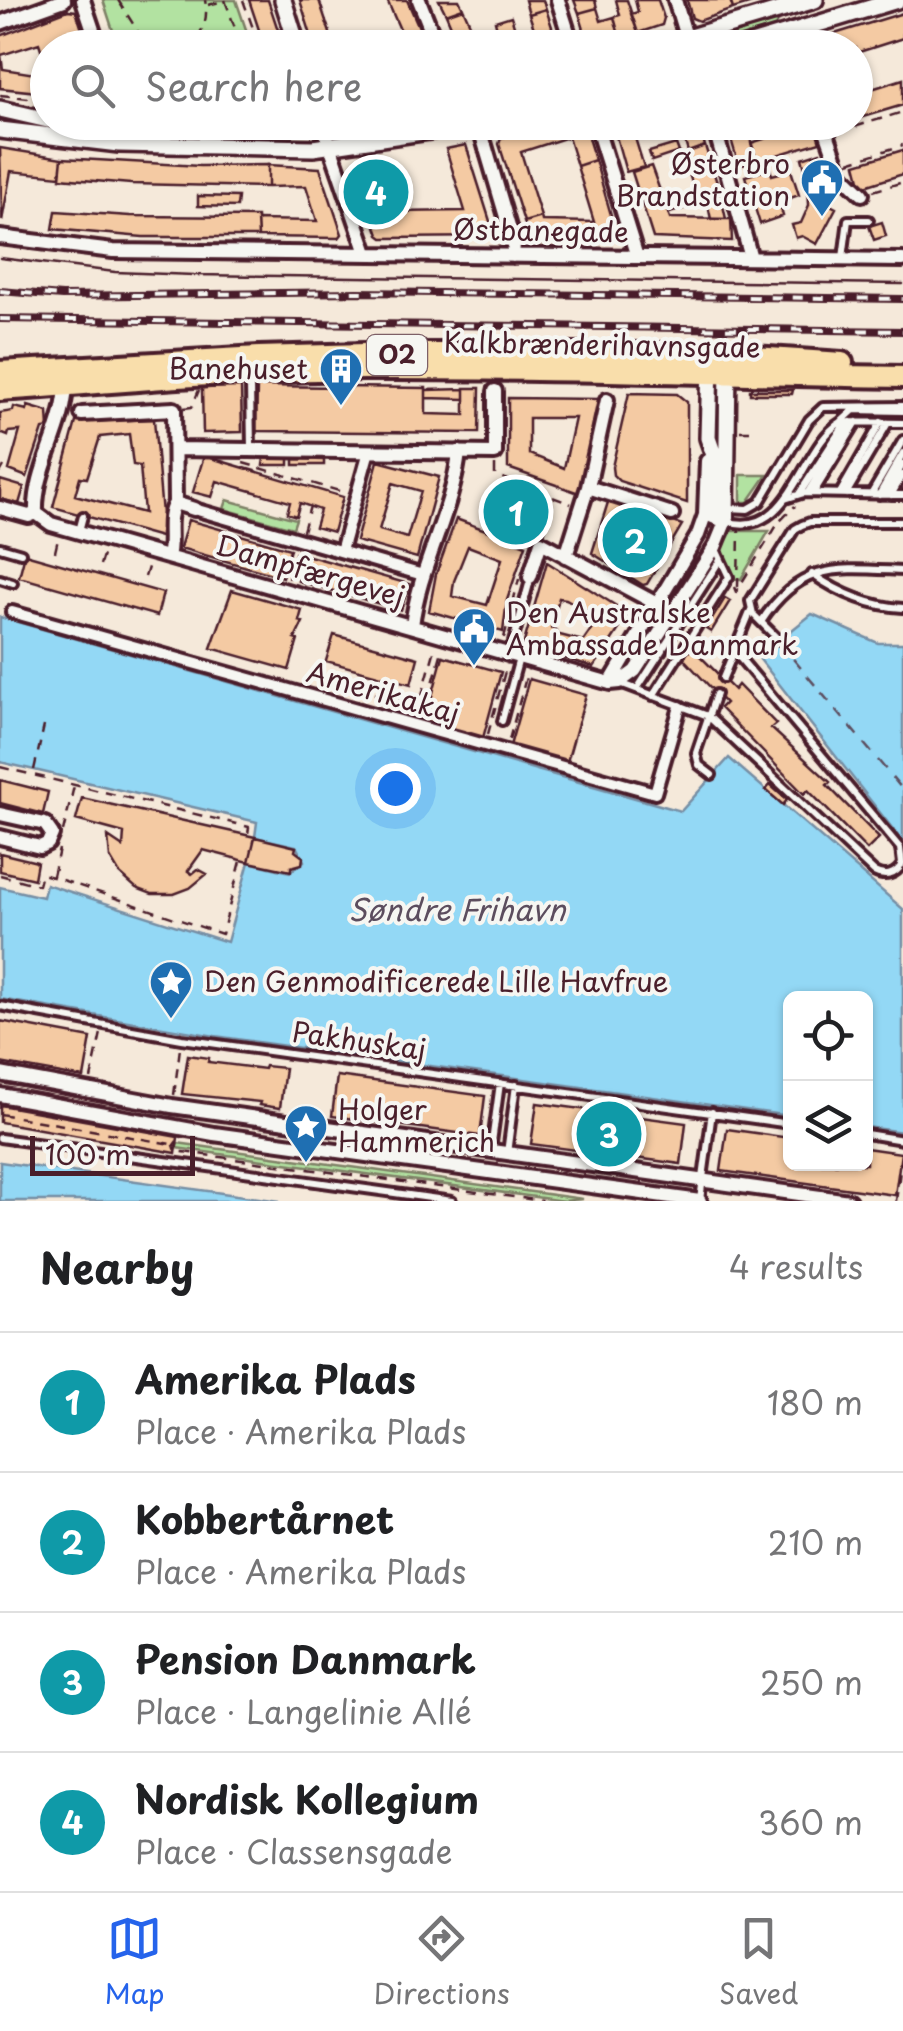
<!DOCTYPE html>
<meta charset="utf-8">
<style>
body{margin:0;font-family:"Playpen Sans",sans-serif;background:#f2f2f2;color:#202124}
.controls{position:absolute;right:30px;bottom:30px;display:grid;overflow:hidden;border-radius:15px;box-shadow:0 2px 8px #0004}
.controls button{width:90px;height:90px;display:grid;place-items:center;padding:0;border:0;border-bottom:2px solid #e0e0e0;background:#fff;color:#202124;font:50px sans-serif}
.scale{position:absolute;left:30px;bottom:25px;width:165px;box-sizing:border-box;padding-left:10px;border:5px solid #4a1f2b;border-top:0;font-size:28px;line-height:35px;white-space:nowrap;color:#4a1f2b;-webkit-text-stroke:8px #f6f6f2;paint-order:stroke}
.you{position:absolute;left:395px;top:788px;width:35px;height:35px;margin:-25px;border:8px solid #fff;border-radius:50%;background:#1a73e8;box-shadow:0 0 0 15px #1a73e833}
.badge{display:grid;place-items:center;width:65px;height:65px;border-radius:50%;background:#2563eb;color:#fff;font-size:32px;font-weight:700}
.pin{position:absolute;translate:-50% -50%;border:5px solid #fff;box-shadow:0 2px 10px #0006}
.list{margin:0;padding:0;list-style:none}
h2{display:flex;justify-content:space-between;align-items:center;height:130px;margin:0;padding:0 40px;font-size:42px}
h2 small{font-size:32px;font-weight:400;color:#757577}
.list li{display:grid;grid-template-columns:65px 1fr auto;gap:30px;align-items:center;box-sizing:border-box;height:140px;padding:0 40px;border-top:2px solid #e0e0e0}
.list b{display:block;font-size:38px;white-space:nowrap}
.list p{margin:0;font-size:32px;white-space:nowrap;color:#757577}
.list em{font-size:32px;font-style:normal;color:#757577}
.icon{flex:none;width:55px;height:55px;fill:none;stroke:currentColor;stroke-width:2;stroke-linecap:round;stroke-linejoin:round}
.map{position:relative;flex:none;width:903px;height:1201px;overflow:hidden}
.search{position:absolute;background:#fff;box-shadow:0 2px 8px #0004;left:30px;right:30px;top:30px;height:110px;display:flex;align-items:center;gap:25px;box-sizing:border-box;padding:0 35px;border-radius:55px;color:#757577;font-size:38px}
.sheet{height:690px;background:#fff}
nav{display:flex;justify-content:space-around;align-items:center;box-sizing:border-box;height:140px;border-top:2px solid #e0e0e0;background:#fff;font-size:28px;color:#757577}
nav a{display:grid;justify-items:center;gap:5px}
nav .on{color:#2563eb}
.map>svg:first-child{display:block}
</style>
<div class="map">
<svg width="903" height="1201" viewBox="0 0 903 1201">
<rect width="100%" height="100%" fill="#f5e9da"/>
<filter id="ink" filterUnits="userSpaceOnUse"><feTurbulence type="fractalNoise" baseFrequency=".01" numOctaves="2"/><feDisplacementMap in="SourceGraphic" scale="20" xChannelSelector="R" yChannelSelector="G"/><feConvolveMatrix kernelMatrix="1 2 1 2 8 2 1 2 1" color-interpolation-filters="sRGB"/></filter>
<g filter="url(#ink)">
<!-- green -->
<path fill="#b2e2a1" stroke="#7e8066" stroke-width="2.5" d="M103 0H236L252 47H147L142 37 118 46Z
M775 16 777 31 725 47 720 32Z
M741 475H767L748 502H741Z
M227 500 296 519 293 528 224 509Z
M732 531H769L741 579H732L721 550Z
M177 1143 583 1199 564 1201 176 1148Z"/>
<!-- water -->
<path fill="#93d8f5" stroke="#768ea4" stroke-width="2.5" d="M812 614 878 643H903V842L758 657Z
M0 617 681 811 729 758 903 909V1132L866 1127V998H790V1116L215 1036 0 999V887L43 897 46 884 227 942 249 862 290 872 304 861 296 846 255 837 257 822 0 762Z
M0 1162 280 1201H0Z"/>
<g fill="none" stroke-linecap="round" stroke-linejoin="round">
<!-- ferry -->
<path stroke="#5c4d5e" stroke-width="2.5" stroke-dasharray="12 10" stroke-linecap="butt" d="M779 642 903 790"/>
</g>
<!-- building -->
<path fill="#f4caa3" stroke="#4a1f2b" stroke-width="2.5" fill-rule="evenodd" d="M249 0H268L284 48H265Z
M300 0H319L335 48H315Z
M387 0H407L428 48H408Z
M439 0H459L463 8 446 14Z
M525 0H543L546 9 529 14Z
M574 0H595L597 8 579 13Z
M616 0H627L638 33 620 39 614 17 620 15Z
M635 0H658L664 18 662 25 638 33 631 14 638 12Z
M687 0H730L733 9 699 21 692 18Z
M730 0H762L733 9Z
M463 8 474 33 457 40 446 14Z
M597 8 601 21 614 17 620 39 593 48 589 46 579 13Z
M546 9 559 48H533L540 46 529 14Z
M68 10 76 11 88 48H67L63 36 53 39 55 47 42 52 39 43 1 55 3 69 48 76V93L0 88V36Z
M903 13V38L856 53V48H818L817 42 828 36Z
M511 16 521 48H502L495 21Z
M474 33 480 48H460L457 40Z
M903 79V105L856 119V94Z
M554 122H583L595 160 577 166 568 137 521 152 541 217 524 222 499 144 501 138Z
M612 122H630L644 167 626 172Z
M679 122H698L705 146 688 152Z
M726 122H745L757 161 739 166Z
M814 123 820 142 757 161 751 143Z
M676 144 679 152 652 161 649 152Z
M466 145 495 237 383 238 379 235 355 166 357 160 377 157 393 212 465 211 446 149Z
M705 146 720 192 697 199 685 161 689 159 688 152Z
M0 148 62 158 60 176 11 171 2 221Z
M903 150V174L862 187 856 164Z
M820 152 826 170 807 176 802 158Z
M62 158 200 166 268 165V187L131 184 60 178Z
M595 160 611 215 606 233 608 239 601 242 598 236 583 240 582 236 566 241 565 238 558 240 557 237 541 240 540 236 530 239 524 222 541 217 542 221 594 222 577 166Z
M268 165 320 168 342 234 339 238 258 237 257 220 317 221 306 186 268 187Z
M651 166 670 218 731 219 732 241 653 238 632 172Z
M770 169 772 175 791 170 799 195 779 202 783 216 760 224 745 176Z
M830 178 833 190 821 194 823 201 836 208 817 244 802 236 796 238 792 225 801 223 809 205 808 185Z
M720 192 726 219H711L706 197Z
M679 193 681 200 667 205 665 198Z
M198 196 238 197 237 207 198 206Z
M684 202 686 208 670 213 668 207Z
M56 211 130 216 257 217 258 237H143L53 229Z
M882 222 886 236 874 240 869 226Z
M257 386 426 388V414L465 415V388H480L479 433 256 431Z
M241 387 242 432 203 433 202 388Z
M465 389V399L426 398V390Z
M750 390H793L792 394H750Z
M629 393 677 394 687 402V503L619 481 613 475 612 467Z
M508 398 599 399 579 493 508 468ZM529 418H575L564 468 529 454Z
M28 406 48 412 49 428 43 429 27 477 9 470 20 431 9 432 8 436 0 433V413L13 411 14 407 27 410Z
M154 419 164 538 53 507 76 422ZM129 434 133 465 140 466 144 513 75 495 80 477 87 478 100 437Z
M204 456 343 497 333 532 315 527 320 510 300 503 296 516 287 513 290 502 217 481 212 497 193 492Z
M264 458H289V465H263Z
M294 459 324 460V465H294Z
M378 461 439 477 417 558 356 541ZM393 483 421 491 407 538 379 530Z
M0 480 24 487 19 504 0 499Z
M609 499 682 525 647 584 643 585 592 553Z
M510 515 537 523 538 520 547 522 544 535 511 526 507 523Z
M456 519 526 545 507 600 503 632 429 611 436 574ZM468 546 502 559 487 605 452 596 454 581Z
M188 520 290 549 282 577 180 548Z
M25 554 163 593 157 616 19 577Z
M306 555 409 584 401 610 298 581Z
M547 562 629 614 594 667 523 646ZM559 598 566 599 599 618 583 641 556 634V630L551 628Z
M232 590 302 610 299 621 303 622 295 639 298 640 289 670 211 648Z
M725 598 730 601 711 632 706 629Z
M334 635 418 658 411 684 326 661Z
M692 648 734 690 738 685 776 724 771 728 830 782 827 785 879 838 867 850 808 790 804 794 720 708 725 703 683 658Z
M443 656 501 672 483 738 425 722Z
M529 679 586 695 567 762 510 746Z
M400 706 410 709 407 719 397 716Z
M0 780 48 792 43 814 0 803Z
M770 785 787 800 783 805 766 790Z
M82 798 255 837 249 862 203 850 188 871 192 874 198 869 207 874 190 888 174 894H152L136 888 119 873 110 858 108 837 123 847 124 833 76 820Z
M255 837 296 847 295 851 303 857 302 864 291 867V871L249 862Z
M0 853 37 862 34 879 0 871Z
M0 1021 91 1038 84 1078 0 1063Z
M188 1055 209 1058 208 1062 264 1069 265 1066 285 1068 280 1108 259 1105 260 1102 182 1094Z
M337 1076 485 1096 480 1136 332 1116Z
M537 1103 686 1123 681 1164 531 1144Z
M0 1105 178 1137 176 1153 0 1122Z
M727 1129 790 1138V1164H866V1148L901 1153 895 1195 721 1171Z"/>
<g fill="none" stroke-linecap="round" stroke-linejoin="round">
<!-- service casing -->
<g stroke="#4a1f2b" stroke-width="14">
<path id="service" d="M843 258 848 220H869
M250 385 251 449
M842 421 854 410 903 411
M808 492 851 422
M814 492 857 422
M840 493 881 422
M872 493 903 440
M799 494 846 422
M846 494 888 423
M885 494 903 464
M879 495 903 453
M891 495 903 475
M785 499 804 493 903 495
M729 508 748 509 760 502 809 420 823 407 903 406
M727 521C790 541 801 446 841 422L903 423
M79 531 83 516
M0 547 21 553
M812 574C839 593 870 606 903 608
M0 579 13 583
M761 622C801 561 838 568 903 571
M779 640 753 614 750 601 795 529 802 525 810 522H903
M510 653 529 584
M723 678 751 610
M620 683 708 716 874 872C885 878 896 875 902 864L900 848 734 651
M637 689 720 560
M653 696 729 577 715 547
M502 721 519 658
M712 775 699 765 696 753 716 694
M0 1006 182 1039 790 1124
M866 1134 903 1140
M0 1138 452 1201
M491 1150 500 1083
M507 1153 516 1085
M700 1200 712 1112"/>
</g>
<!-- pedestrian casing -->
<g stroke="#4a1f2b" stroke-width="18">
<path id="pedestrian" d="M194 509 423 575
M341 551 369 451
M12 612 655 793 680 707"/>
</g>
<!-- minor casing -->
<g stroke="#4a1f2b" stroke-width="20">
<path id="minor" d="M83 0 99 48
M419 0 438 48
M558 0 573 48
M675 0 686 37
M0 23 64 0
M792 31 798 48
M322 122 367 253
M595 122 637 257
M713 122 751 258
M823 122 841 174 862 194
M479 125 514 244 513 256
M0 237 113 251 903 260
M82 414 174 409 175 503C165 519 173 539 168 557
M175 449 495 453V391
M588 487 672 514
M175 503 194 509
M0 508 29 516 36 513 51 524 610 683 620 682 635 671 715 547 726 520
M36 513C34 468 67 427 66 380
M566 556 588 487 607 400
M530 577 541 542 657 604
M412 626C419 566 453 512 459 452
M610 683 698 535 705 515 707 461
M0 814 45 824 52 834 48 843 40 847 0 837
M0 1074 172 1106 849 1201
M0 1095 214 1134 700 1201"/>
</g>
<!-- tertiary casing -->
<g stroke="#4a1f2b" stroke-width="22">
<path id="tertiary" d="M283 0 298 48
M653 48 815 0
M738 48 897 0
M0 109 48 120
M67 122H248
M0 130 119 144 313 148 490 122
M710 363 708 438 714 455V516L726 520 728 365"/>
</g>
<!-- primary casing -->
<g stroke="#4a1f2b" stroke-width="28">
<path id="primary" d="M0 372 259 357 364 354H710L842 363
M0 390C121 382 242 370 364 369 544 368 723 374 903 377"/>
</g>
<!-- path -->
<path stroke="#4a1f2b" stroke-width="2.5" stroke-dasharray="10 8" stroke-linecap="butt" d="M118 0 140 35 157 48
M225 0 242 48
M243 0 260 48
M208 5 224 1
M129 48 147 43
M182 48C202 38 209 22 205 0
M623 48 644 40
M0 95 48 100
M499 131 529 122
M838 132 903 112
M849 162 903 145
M873 191 903 182
M184 408 192 407 199 390
M740 431H751
M243 463 346 493
M495 465V475L571 504
M0 473 4 466
M303 531 310 506
M55 552 58 539
M100 565 104 552
M145 577 149 564
M288 579 297 548
M734 587 736 592 779 522 795 506
M738 587 739 530
M504 638 519 579
M322 679 419 706
M410 703 413 690
M417 714 436 645
M424 716 443 647
M488 734 507 664
M509 740 528 670
M0 767 249 827 248 834
M34 770 44 726
M63 832 74 786
M0 875 38 885 41 874 53 877 222 934 241 861
M53 876 59 849
M91 1079 101 1033
M174 1095 180 1048
M0 1114 171 1144
M177 1141 174 1145 176 1151 543 1201
M896 1201 903 1148"/>
<!-- service -->
<use href="#service" stroke="#f6f6f2" stroke-width="6"/>
<!-- pedestrian -->
<use href="#pedestrian" stroke="#f6f6f2" stroke-width="10"/>
<!-- minor -->
<use href="#minor" stroke="#f6f6f2" stroke-width="12"/>
<!-- tertiary -->
<use href="#tertiary" stroke="#f6f6f2" stroke-width="15"/>
<!-- primary -->
<use href="#primary" stroke="#f9deab" stroke-width="20"/>
<!-- tram -->
<path stroke="#4a1f2b" stroke-width="2.5" d="M0 258 115 272 194 275 903 284"/>
<!-- rail casing -->
<g stroke="#4a1f2b" stroke-width="8">
<path id="rail" d="M0 291 62 296 357 292 903 299
M0 319 903 331"/>
</g>
<!-- rail -->
<use href="#rail" stroke="#f6f6f2" stroke-width="4" stroke-dasharray="11" stroke-linecap="butt"/>
</g>
</g>
<!-- icons -->
<defs>
<g id="civic-pin" transform="scale(2.25)"><path d="M0 17L-7.5 6A9.5 9.5 0 1 1 7.5 6Z" fill="#1f6fb2" stroke="#f6f6f2"/><path d="M-.6-6.5H3V-4.5H.6V-3L4-1V1h2V6H-6V1h2V-1L-.6-3ZM-1.2 2.5V6h2.4V2.5Z" fill="#fff"/></g>
<g id="building-pin" transform="scale(2.25)"><path d="M0 17L-7.5 6A9.5 9.5 0 1 1 7.5 6Z" fill="#1f6fb2" stroke="#f6f6f2"/><path d="M-4-6H4V6H1V3H-1V6H-4ZM-2.5-4.3h1.7v1.8h-1.7ZM.8-4.3h1.7v1.8H.8ZM-2.5-1h1.7V.8h-1.7ZM.8-1h1.7V.8H.8Z" fill="#fff"/></g>
<g id="sight-pin" transform="scale(2.25)"><path d="M0 17L-7.5 6A9.5 9.5 0 1 1 7.5 6Z" fill="#1f6fb2" stroke="#f6f6f2"/><path d="M0-6L1.8-2.2L6-1.7L2.9 1.2L3.7 5.4L0 3.3L-3.7 5.4L-2.9 1.2L-6-1.7L-1.8-2.2Z" fill="#fff"/></g>
</defs>
<g fill-rule="evenodd">
<use href="#civic-pin" x="822" y="180"/>
<use href="#building-pin" x="341" y="369"/>
<use href="#civic-pin" x="474" y="629"/>
<use href="#sight-pin" x="171" y="982"/>
<use href="#sight-pin" x="306" y="1126"/>
</g>
<g text-anchor="middle" stroke-width="8" stroke-linejoin="round" paint-order="stroke">
<!-- shield labels -->
<rect fill="#f6f6f2" stroke="#7e6067" stroke-width="2.5" x="367" y="335" width="60" height="40" rx="8"/>
<g font-size="25" font-weight="bold" fill="#4a1f2b">
<text x="397" y="364">O2</text>
</g>
<!-- poi labels -->
<g font-size="28" fill="#4a1f2b" stroke="#f6f6f2" text-anchor="start">
<text x="790" y="174" text-anchor="end">Østerbro<tspan x="790" dy="32">Brandstation</tspan></text>
<text x="308" y="379" text-anchor="end">Banehuset</text>
<text x="506" y="623">Den Australske<tspan x="506" dy="32">Ambassade Danmark</tspan></text>
<text x="204" y="992">Den Genmodificerede Lille Havfrue</text>
<text x="338" y="1120">Holger<tspan x="338" dy="32">Hammerich</tspan></text>
</g>
<!-- street labels -->
<g font-size="28" fill="#4a1f2b" stroke="#f6f6f2">
<text transform="translate(541 231) rotate(1)" y="10">Østbanegade</text>
<text transform="translate(602 345) rotate(1)" y="10">Kalkbrænderihavnsgade</text>
<text transform="translate(310 571) rotate(16)" y="10">Dampfærgevej</text>
<text transform="translate(383 693) rotate(16)" y="10">Amerikakaj</text>
<text transform="translate(359 1041) rotate(8)" y="10">Pakhuskaj</text>
</g>
<!-- water labels -->
<g font-size="30" font-style="italic" fill="#5c4d5e" stroke="#f6f6f2">
<text x="457" y="921">Søndre Frihavn</text>
</g>
</g>
</svg>
<div class="controls">
<button><svg class="icon" aria-label="locate" viewBox="0 0 24 24"><circle cx="12" cy="12" r="6"/><path d="M12 2v4M12 18v4M2 12h4M18 12h4"/></svg></button>
<button><svg class="icon" aria-label="layers" viewBox="0 0 24 24"><path d="M12 4l9 5-9 5-9-5zM3 14l9 5 9-5"/></svg></button>
</div>
<div class="scale">100 m</div>
<div class="you"></div>
<div class="pin badge" style="left:516px;top:512px;background:#0f9aa8">1</div>
<div class="pin badge" style="left:635px;top:540px;background:#0f9aa8">2</div>
<div class="pin badge" style="left:609px;top:1134px;background:#0f9aa8">3</div>
<div class="pin badge" style="left:376px;top:192px;background:#0f9aa8">4</div>
<div class="search"><svg class="icon" aria-label="search" viewBox="0 0 24 24"><circle cx="10" cy="10" r="6"/><path d="M15 15l6 6"/></svg>Search here</div>
</div>
<section class="sheet">
<h2>Nearby<small>4 results</small></h2>
<ul class="list">
<li><span class="badge" style="background:#0f9aa8">1</span><div><b>Amerika Plads</b><p>Place · Amerika Plads</p></div><em>180 m</em></li>
<li><span class="badge" style="background:#0f9aa8">2</span><div><b>Kobbertårnet</b><p>Place · Amerika Plads</p></div><em>210 m</em></li>
<li><span class="badge" style="background:#0f9aa8">3</span><div><b>Pension Danmark</b><p>Place · Langelinie Allé</p></div><em>250 m</em></li>
<li><span class="badge" style="background:#0f9aa8">4</span><div><b>Nordisk Kollegium</b><p>Place · Classensgade</p></div><em>360 m</em></li>
</ul>
</section>
<nav>
<a class="on"><svg class="icon" aria-label="map" viewBox="0 0 24 24"><path d="M3 6l6-2 6 2 6-2v14l-6 2-6-2-6 2zM9 4v14M15 6v14"/></svg>Map</a>
<a><svg class="icon" aria-label="directions" viewBox="0 0 24 24"><path d="M12 3l9 9-9 9-9-9zM9 14v-3h6M13 9l2 2-2 2"/></svg>Directions</a>
<a><svg class="icon" aria-label="saved" viewBox="0 0 24 24"><path d="M7 4h10v16l-5-4-5 4z"/></svg>Saved</a>
</nav>
